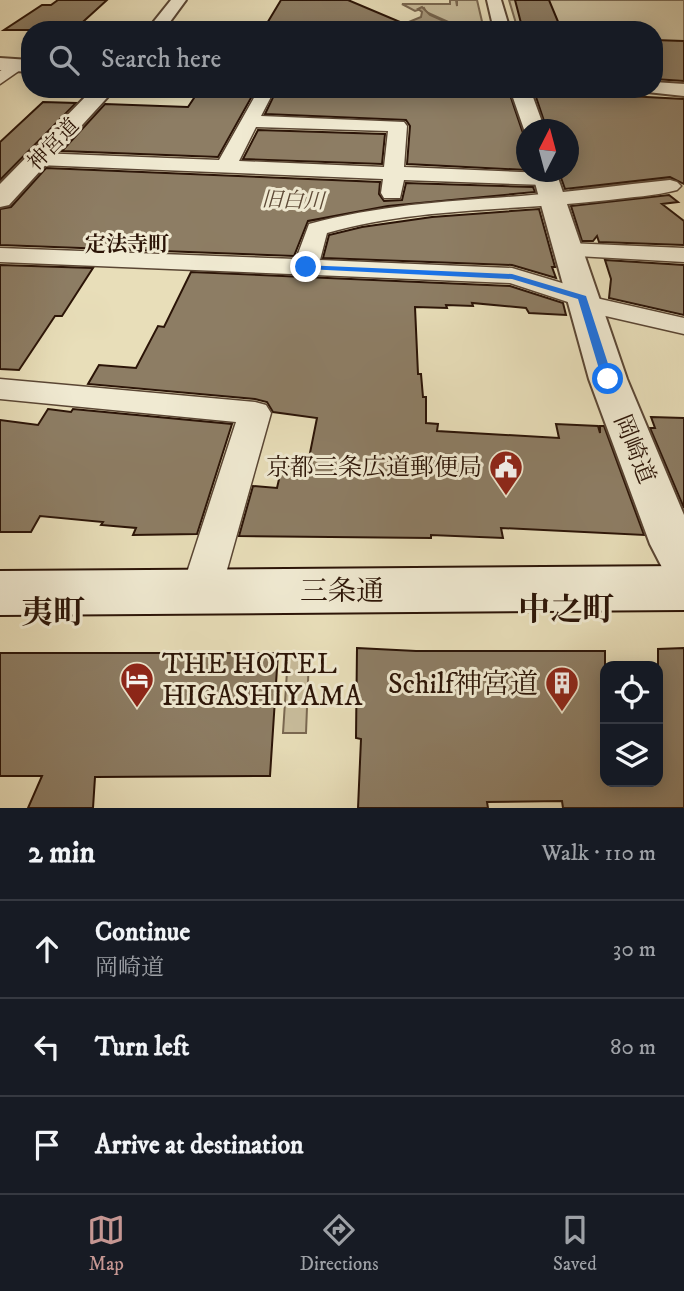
<!DOCTYPE html>
<meta charset="utf-8">
<style>
body{margin:0;font-family:"IM FELL DW Pica","Noto Serif JP",serif;background:#20242c;color:#f1f3f6}
.controls{position:absolute;right:21px;bottom:21px;display:grid;overflow:hidden;border-radius:14px;box-shadow:0 4px 18px #0003}
.controls button{width:63px;height:63px;display:grid;place-items:center;padding:0;border:0;border-bottom:2px solid #363941;background:#171b24;color:#f1f3f6;font:35px sans-serif}
.compass{position:absolute;left:516px;top:119px;width:63px;height:63px;border-radius:50%;background:#171b24;box-shadow:0 4px 18px #0003;rotate:6deg}
.stop{position:absolute;width:21px;height:21px;margin:-16px;border:5px solid #1a73e8;border-radius:50%;background:#fff}
.stop.end{background:#1a73e8;border-color:#fff;box-shadow:0 2px 7px #0008}
.list{margin:0;padding:0;list-style:none}
h2{display:flex;justify-content:space-between;align-items:center;height:91px;margin:0;padding:0 28px;font-size:30px}
h2 small{font-size:23px;font-weight:400;color:#9ea1a6}
.list li{display:grid;grid-template-columns:46px 1fr auto;gap:21px;align-items:center;box-sizing:border-box;height:98px;padding:0 28px;border-top:2px solid #363941}
.list b{display:block;font-size:26px;white-space:nowrap}
.list p{margin:0;font-size:23px;white-space:nowrap;color:#9ea1a6}
.list em{font-size:23px;font-style:normal;color:#9ea1a6}
.icon{flex:none;width:38px;height:38px;fill:none;stroke:currentColor;stroke-width:2;stroke-linecap:round;stroke-linejoin:round}
.map{position:relative;flex:none;width:684px;height:808px;overflow:hidden}
.search{position:absolute;background:#171b24;box-shadow:0 4px 18px #0003;left:21px;right:21px;top:21px;height:77px;display:flex;align-items:center;gap:18px;box-sizing:border-box;padding:0 24px;border-radius:28px;color:#9ea1a6;font-size:26px}
.sheet{height:385px;background:#171b24}
nav{display:flex;justify-content:space-around;align-items:center;box-sizing:border-box;height:98px;border-top:2px solid #363941;background:#171b24;font-size:19px;color:#9ea1a6}
nav a{display:grid;justify-items:center;gap:4px}
nav .on{color:#c59692}
.map>svg:first-child{display:block}
</style>
<div class="map">
<svg width="684" height="808" viewBox="0 0 684 808">
<rect width="100%" height="100%" fill="#e8deb9"/>
<filter id="stains"><feTurbulence type="fractalNoise" baseFrequency=".00286" numOctaves="4"/><feColorMatrix values="0 0 0 0 .2 0 0 0 0 .09 0 0 0 0 .02 0 0 0 .5 -.17"/></filter>
<radialGradient id="worn" r=".72"><stop offset=".6" stop-color="#630" stop-opacity="0"/><stop offset="1" stop-color="#630" stop-opacity=".3"/></radialGradient>
<!-- green -->
<path fill="#c8bc9b" stroke="#7a6851" stroke-width="2" d="M450 0H456L457 6V0H477L484 30H439L436 29 437 26 455 25 426 12 424 8 415 11 402 4H450Z
M509 0H684V67L654 66V30H518Z
M288 656H309L306 733H283Z"/>
<!-- water -->
<path fill="#a8997c" stroke="#76644d" stroke-width="2" d="M422 7 430 15 455 26H437L438 30 404 28V24L421 17 422 12 418 9Z"/>
<g fill="none" stroke-linecap="round" stroke-linejoin="round">
<!-- stream -->
<path fill="#76644d" fill-rule="evenodd" d="M684 175V179L570 193 567 191 570 189Z
M420 202 422 203V205L365 214 362 212 365 210Z
M330 217 332 218V220L296 223 293 221 296 219Z"/>
</g>
<!-- building -->
<path fill="#8d7d64" stroke="#2b1407" stroke-width="2" d="M58 0H107L74 30H4L42 5H51Z
M281 0H348L412 27 411 29 355 27 354 30H263Z
M515 0H549L559 24 521 23Z
M654 40 684 41V81L654 79Z
M200 89H256L218 157 62 151 105 104 188 107Z
M277 89H508L524 136 527 138V170L407 164 410 126 406 120 265 114Z
M534 91 684 99V184L670 177 565 189 559 172H569V130H547Z
M43 102 76 103 0 180V142Z
M258 130 385 134 382 164 243 159Z
M46 168 380 182 379 194 384 201 402 200 406 183 533 187 535 192 388 206 308 221 294 256 0 245V209L11 207Z
M669 195 678 202 662 204 684 221V245L599 242 597 236 593 241H582L571 206Z
M539 209 555 267H552L556 278 512 265 323 258 329 235 362 227 432 217Z
M605 260 684 265V315L609 298 611 279Z
M0 265 93 268 62 316H55L19 370 0 369Z
M191 272 510 286 563 303 566 315 529 313 526 308 472 303 473 306 446 305 447 308 415 307 418 374H421L423 397H426V423L438 424 437 431 559 438 556 424 598 426 600 433V426H604L644 535 501 528 503 538 431 535V538L239 536 253 486 277 488 282 466 307 468 317 418 273 412 267 402 255 399 88 384 99 365 136 368 158 326 164 327Z
M48 409 71 412 73 409 232 424 197 534 133 535 136 528 101 525 103 522 40 516 31 532H0V420L38 425Z
M651 417 684 418V508L650 428H655Z
M357 648 416 651H605V782H658V649L684 648V808H563L562 801 487 802 488 808H358L361 739 356 738Z
M0 653H278L270 776 95 777 93 808H28L42 776H0Z"/>
<g fill="none" stroke-linecap="round" stroke-linejoin="round">
<!-- minor casing -->
<g stroke="#5a4634" stroke-width="3">
<path id="minor" d="M18 60 23 62 26 65 23 68 0 84V71Z
M259 89H275L261 116 404 122 407 126 404 167 546 173 553 175 556 179 553 183 546 185 404 180 400 198H384L381 193 383 179 38 165 31 163 28 159 31 155 38 153 219 160ZM256 127 388 131 384 167 239 161Z
M670 180 677 182 681 186 677 190C655 196 631 197 609 200 516 211 418 207 327 233L320 260 512 268 592 292 596 298 684 318V334L575 309 571 303 510 283 0 262V248L296 259 309 224C379 205 449 201 521 196 571 192 620 185 670 180Z
M568 243 684 248V262L559 255 556 250 559 245Z
M0 379 255 402 266 405 271 413 221 591 215 604 201 609 187 604 181 591 236 422 0 399Z"/>
</g>
<!-- tertiary casing -->
<g stroke="#5a4634" stroke-width="4">
<path id="tertiary" d="M171 0H186L164 30H147Z
M487 0H501L510 30H494Z
M0 58 30 60V72L0 70Z
M654 82 684 84V96L647 92 645 89H654Z
M93 89H115L9 205 0 207V184Z
M510 89H530L545 130H526V135Z
M532 172H556L627 379 684 515V583L667 577 650 544 589 379Z"/>
</g>
<!-- secondary casing -->
<g stroke="#2b1407" stroke-width="4">
<path id="secondary" d="M684 566V610L0 615V571Z"/>
</g>
<!-- minor -->
<use href="#minor" fill="#f0ead2" fill-rule="evenodd"/>
<!-- tertiary -->
<use href="#tertiary" fill="#f0ead2" fill-rule="evenodd"/>
<!-- secondary -->
<use href="#secondary" fill="#f0ead2" fill-rule="evenodd"/>
</g>
<!-- route -->
<path fill="#1a73e8" d="M303 265 512 274 586 296 613 379 608 382 602 379 578 299 512 279 306 269 303 268Z"/>
<!-- icons -->
<defs>
<g id="civic-pin" transform="scale(1.75)"><path d="M0 17L-7.5 6A9.5 9.5 0 1 1 7.5 6Z" fill="#8f2418" stroke="#f0ead2"/><path d="M-.6-6.5H3V-4.5H.6V-3L4-1V1h2V6H-6V1h2V-1L-.6-3ZM-1.2 2.5V6h2.4V2.5Z" fill="#fff"/></g>
<g id="hotel-pin" transform="scale(1.75)"><path d="M0 17L-7.5 6A9.5 9.5 0 1 1 7.5 6Z" fill="#8f2418" stroke="#f0ead2"/><path d="M-6-4.5h1.5V1H6V5H4.5V3h-9V5H-6ZM-4 0a1.8 1.8 0 1 1 3.6 0ZM.5 0V-2.5h3Q6-2.5 6 0Z" fill="#fff"/></g>
<g id="building-pin" transform="scale(1.75)"><path d="M0 17L-7.5 6A9.5 9.5 0 1 1 7.5 6Z" fill="#8f2418" stroke="#f0ead2"/><path d="M-4-6H4V6H1V3H-1V6H-4ZM-2.5-4.3h1.7v1.8h-1.7ZM.8-4.3h1.7v1.8H.8ZM-2.5-1h1.7V.8h-1.7ZM.8-1h1.7V.8H.8Z" fill="#fff"/></g>
</defs>
<g fill-rule="evenodd">
<use href="#civic-pin" x="506" y="467"/>
<use href="#hotel-pin" x="137" y="679"/>
<use href="#building-pin" x="562" y="683"/>
</g>
<g text-anchor="middle" stroke-width="6" stroke-linejoin="round" paint-order="stroke">
<!-- far-street labels -->
<g font-size="21" fill="#2b1407" stroke="#f0ead2">
<text transform="translate(53 144) rotate(-46)" y="7">神宮道</text>
</g>
<!-- far-water labels -->
<g font-size="21" font-style="italic" fill="#5d4936" stroke="#f0ead2">
<text transform="translate(293 200) rotate(2)" y="7">旧白川</text>
</g>
<!-- far-neighbourhood labels -->
<g font-size="21" font-weight="bold" fill="#2b1407" stroke="#f0ead2">
<text x="127" y="251">定法寺町</text>
</g>
<!-- street labels -->
<g font-size="24" fill="#2b1407" stroke="#f0ead2">
<text transform="translate(635 449) rotate(68)" y="8">岡崎道</text>
</g>
<!-- poi labels -->
<g font-size="24" fill="#2b1407" stroke="#f0ead2" text-anchor="end">
<text x="482" y="475">京都三条広道郵便局</text>
</g>
<!-- near-street labels -->
<g font-size="28" fill="#2b1407" stroke="#f0ead2">
<text x="342" y="600">三条通</text>
</g>
<!-- near-poi labels -->
<g font-size="28" fill="#2b1407" stroke="#f0ead2" text-anchor="start">
<text x="162" y="673">THE HOTEL<tspan x="162" dy="32">HIGASHIYAMA</tspan></text>
<text x="538" y="693" text-anchor="end">Schilf神宮道</text>
</g>
<!-- near-neighbourhood labels -->
<g font-size="32" font-weight="bold" fill="#2b1407" stroke="#f0ead2">
<text x="566" y="620">中之町</text>
<text x="53" y="623">夷町</text>
</g>
</g>
<rect width="100%" height="100%" filter="url(#stains)"/>
<rect width="100%" height="100%" fill="url(#worn)"/>
</svg>
<div class="controls">
<button><svg class="icon" aria-label="locate" viewBox="0 0 24 24"><circle cx="12" cy="12" r="6"/><path d="M12 2v4M12 18v4M2 12h4M18 12h4"/></svg></button>
<button><svg class="icon" aria-label="layers" viewBox="0 0 24 24"><path d="M12 4l9 5-9 5-9-5zM3 14l9 5 9-5"/></svg></button>
</div>
<svg class="compass" viewBox="-18 -18 36 36"><path d="M0-13l5 13h-10z" fill="#e53935"/><path d="M0 13l5-13h-10z" fill="#9ea1a6"/></svg>
<div class="stop" style="left:608px;top:379px"></div>
<div class="stop end" style="left:306px;top:267px"></div>
<div class="search"><svg class="icon" aria-label="search" viewBox="0 0 24 24"><circle cx="10" cy="10" r="6"/><path d="M15 15l6 6"/></svg>Search here</div>
</div>
<section class="sheet">
<h2>2 min<small>Walk · 110 m</small></h2>
<ul class="list">
<li><svg class="icon" aria-label="ahead" viewBox="0 0 24 24"><path d="M12 20V5M6 11l6-6 6 6"/></svg><div><b>Continue</b><p>岡崎道</p></div><em>30 m</em></li>
<li><svg class="icon" aria-label="left" viewBox="0 0 24 24"><path d="M17 20v-9H6M10 6l-5 5 5 5"/></svg><div><b>Turn left</b></div><em>80 m</em></li>
<li><svg class="icon" aria-label="arrive" viewBox="0 0 24 24"><path d="M6 21V4h12l-3 4 3 4H6"/></svg><div><b>Arrive at destination</b></div></li>
</ul>
</section>
<nav>
<a class="on"><svg class="icon" aria-label="map" viewBox="0 0 24 24"><path d="M3 6l6-2 6 2 6-2v14l-6 2-6-2-6 2zM9 4v14M15 6v14"/></svg>Map</a>
<a><svg class="icon" aria-label="directions" viewBox="0 0 24 24"><path d="M12 3l9 9-9 9-9-9zM9 14v-3h6M13 9l2 2-2 2"/></svg>Directions</a>
<a><svg class="icon" aria-label="saved" viewBox="0 0 24 24"><path d="M7 4h10v16l-5-4-5 4z"/></svg>Saved</a>
</nav>
